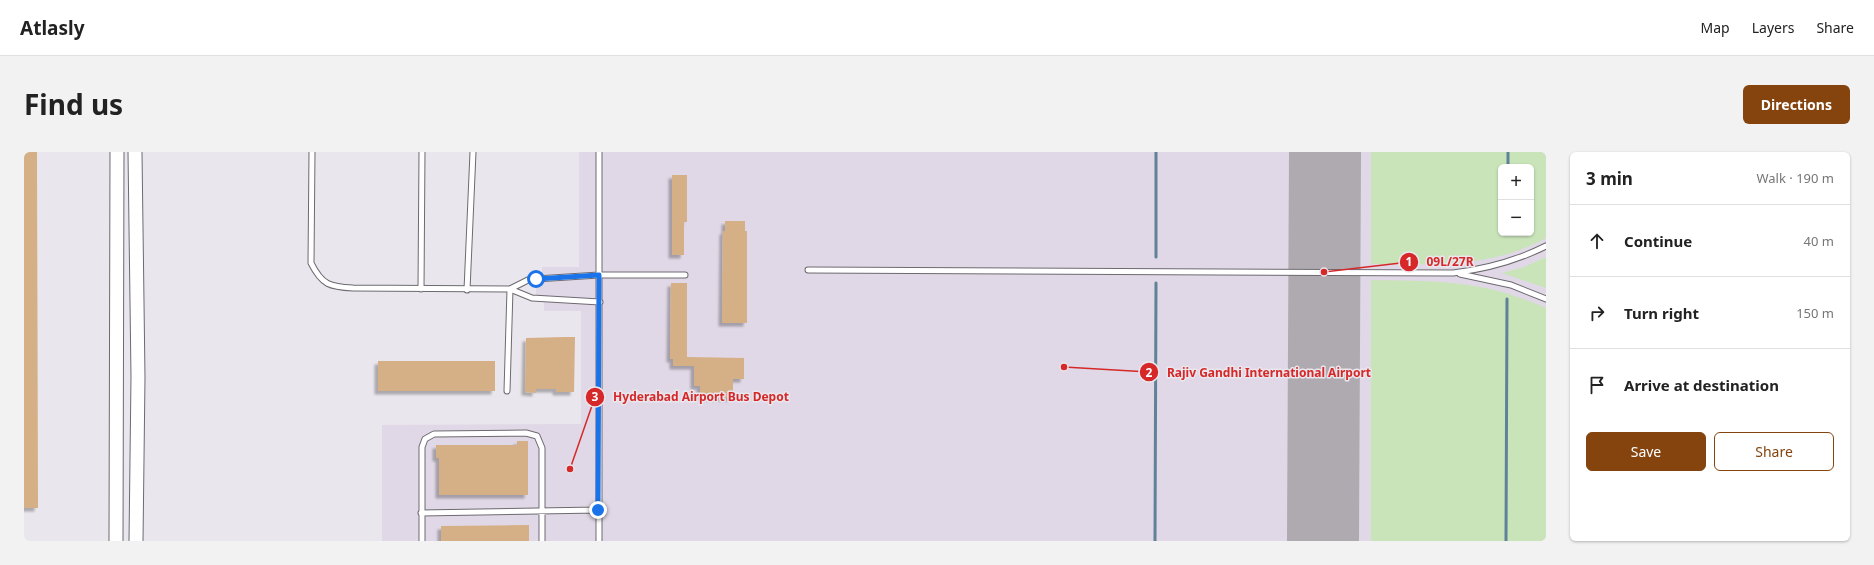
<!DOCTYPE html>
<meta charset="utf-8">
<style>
body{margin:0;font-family:"Noto Sans",sans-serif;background:#f2f2f2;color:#222}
.controls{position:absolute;right:12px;top:12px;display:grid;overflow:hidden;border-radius:6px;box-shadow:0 1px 3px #0004}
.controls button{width:36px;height:36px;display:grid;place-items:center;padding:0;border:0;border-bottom:1px solid #e0e0e0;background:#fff;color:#222;font:20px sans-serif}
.stop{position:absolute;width:12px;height:12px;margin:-9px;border:3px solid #1a73e8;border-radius:50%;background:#fff}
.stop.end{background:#1a73e8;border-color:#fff;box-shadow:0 1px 4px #0008}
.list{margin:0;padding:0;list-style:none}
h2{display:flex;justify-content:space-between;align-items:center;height:52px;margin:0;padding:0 16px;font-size:17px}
h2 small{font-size:13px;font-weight:400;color:#767676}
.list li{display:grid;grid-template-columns:26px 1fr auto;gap:12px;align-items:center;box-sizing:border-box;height:72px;padding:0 16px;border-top:1px solid #e0e0e0}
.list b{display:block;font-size:15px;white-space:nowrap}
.list em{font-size:13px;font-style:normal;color:#767676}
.actions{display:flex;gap:8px;padding:12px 16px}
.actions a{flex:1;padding:9px 0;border:1px solid #85440e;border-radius:6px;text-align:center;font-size:14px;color:#85440e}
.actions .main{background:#85440e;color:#fff}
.icon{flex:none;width:22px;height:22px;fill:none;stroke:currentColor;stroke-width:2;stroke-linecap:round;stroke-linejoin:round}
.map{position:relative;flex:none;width:1522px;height:389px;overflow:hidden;border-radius:6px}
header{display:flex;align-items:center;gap:24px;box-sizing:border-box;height:56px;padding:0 20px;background:#fff;border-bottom:1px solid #e0e0e0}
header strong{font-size:19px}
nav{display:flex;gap:22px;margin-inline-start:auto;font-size:14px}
.intro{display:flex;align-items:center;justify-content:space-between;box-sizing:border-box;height:96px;padding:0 24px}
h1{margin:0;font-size:28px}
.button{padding:10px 18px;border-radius:6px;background:#85440e;color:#fff;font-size:14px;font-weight:700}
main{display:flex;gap:24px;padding:0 24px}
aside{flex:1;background:#fff;border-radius:6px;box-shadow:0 1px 3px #0004}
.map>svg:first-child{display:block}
</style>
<header>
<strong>Atlasly</strong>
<nav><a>Map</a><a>Layers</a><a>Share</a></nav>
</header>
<div class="intro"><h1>Find us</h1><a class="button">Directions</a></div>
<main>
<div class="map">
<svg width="1522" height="389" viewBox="0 0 1522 389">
<defs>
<filter id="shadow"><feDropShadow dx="-3.5" dy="3.5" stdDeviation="1" flood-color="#0004"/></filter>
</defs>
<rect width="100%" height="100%" fill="#eae6ed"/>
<!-- built -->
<path fill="#e0d8e6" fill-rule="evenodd" d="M555 0H1522V389H358V273L557 272V159H520V149L512 148V121H518V115H555ZM1477 15H1507V81H1477Z"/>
<!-- grass -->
<path fill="#c9e4b9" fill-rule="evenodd" d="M1347 0H1522V86C1466 117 1408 112 1347 112ZM1477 15H1507V81H1477Z
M1522 105V136L1478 121 1500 115Z
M1347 128C1415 129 1459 128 1522 156V389H1347Z"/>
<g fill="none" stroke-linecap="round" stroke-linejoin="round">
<!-- stream -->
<path stroke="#5f8298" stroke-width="3" d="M1484 15V0
M1132 105V0
M1131 389 1132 131
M1482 389 1483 147"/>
<!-- runway -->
<path stroke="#aeaab0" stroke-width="72" d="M1299 389 1301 0"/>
</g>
<!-- building -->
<path fill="#d5af86" filter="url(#shadow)" d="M0 0H13L14 356H0Z
M648 23H663V70H660V103H648Z
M701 69H721V79H723V171H698L699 79H701Z
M647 131H663V205L720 206V227H709V246L676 245V234H670V214H649V207H646Z
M541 185H551L550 240H532V237H512V241L501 240 502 186Z
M354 209H471V239H354Z
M493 289H504V343H415V306H412V293H493Z
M505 373V389H417V374Z"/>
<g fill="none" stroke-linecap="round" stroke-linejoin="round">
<!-- service casing -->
<g stroke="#6d6a70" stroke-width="7">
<path id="service" d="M288 0 287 111C298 133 306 135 329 136L486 137 504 128 512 127 575 123H661
M784 118 1429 121C1462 117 1492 109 1522 94
M1436 122 1487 133 1522 147
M397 137 398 0
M486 137 508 146 576 150
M443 138 449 0
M483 239 486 137
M397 361 574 358
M398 389V295L401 287 410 282 502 281 513 284 518 296V389
M575 389V0"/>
</g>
<!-- tertiary casing -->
<g stroke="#6d6a70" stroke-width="15">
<path id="tertiary" d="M111 0 114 225 112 389
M92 389 93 0"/>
</g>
<!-- service -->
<use href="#service" stroke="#fff" stroke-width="5"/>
<!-- tertiary -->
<use href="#tertiary" stroke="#fff" stroke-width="13"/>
</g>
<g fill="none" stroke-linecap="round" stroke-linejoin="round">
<!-- route -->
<path stroke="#1a73e8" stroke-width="5" d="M512 127 575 123 574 358"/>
</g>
<!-- callouts -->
<path fill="none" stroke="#d62828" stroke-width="1.5" d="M1300 120L1385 110M1040 215L1125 220M546 317L571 245"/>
<g fill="#d62828" stroke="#eae6ed" stroke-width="1.5">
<circle cx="1300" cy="120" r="4"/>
<circle cx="1040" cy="215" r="4"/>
<circle cx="546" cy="317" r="4"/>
<circle cx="1385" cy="110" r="10"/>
<circle cx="1125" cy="220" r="10"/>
<circle cx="571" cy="245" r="10"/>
</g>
<g font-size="12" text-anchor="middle" font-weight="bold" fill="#fff">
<text x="1385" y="114">1</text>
<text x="1125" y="225">2</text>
<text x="571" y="249">3</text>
</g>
<g font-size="12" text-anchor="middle" font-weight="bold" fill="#d62828" stroke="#eae6ed" stroke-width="3" stroke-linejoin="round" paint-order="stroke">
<text x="1426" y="114">09L/27R</text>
<text x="1245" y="225">Rajiv Gandhi International Airport</text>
<text x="677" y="249">Hyderabad Airport Bus Depot</text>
</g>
</svg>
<div class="controls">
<button>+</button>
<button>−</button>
</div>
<div class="stop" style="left:512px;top:127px"></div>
<div class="stop end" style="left:574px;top:358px"></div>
</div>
<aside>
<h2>3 min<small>Walk · 190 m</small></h2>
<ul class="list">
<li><svg class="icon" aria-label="ahead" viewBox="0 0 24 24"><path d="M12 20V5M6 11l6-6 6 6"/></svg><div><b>Continue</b></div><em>40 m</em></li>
<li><svg class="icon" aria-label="right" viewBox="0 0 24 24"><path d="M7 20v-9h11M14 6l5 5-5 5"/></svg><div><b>Turn right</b></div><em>150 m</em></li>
<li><svg class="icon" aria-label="arrive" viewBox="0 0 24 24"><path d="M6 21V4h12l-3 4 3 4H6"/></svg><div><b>Arrive at destination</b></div></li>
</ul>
<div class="actions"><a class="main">Save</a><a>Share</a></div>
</aside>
</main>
